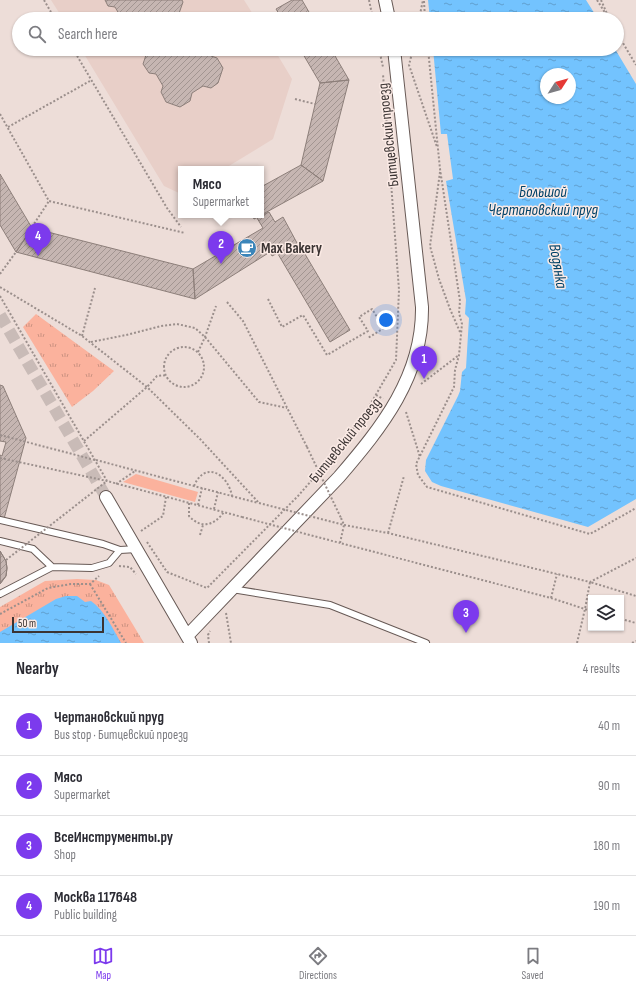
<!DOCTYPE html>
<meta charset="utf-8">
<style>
body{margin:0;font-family:"Sofia Sans Condensed",sans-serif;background:#f7f7f7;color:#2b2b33}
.controls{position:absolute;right:12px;bottom:12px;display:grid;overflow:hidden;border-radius:0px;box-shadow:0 1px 3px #0004}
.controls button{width:36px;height:36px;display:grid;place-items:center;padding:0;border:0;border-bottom:1px solid #e1e1e2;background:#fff;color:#2b2b33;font:20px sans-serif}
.compass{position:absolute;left:540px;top:68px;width:36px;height:36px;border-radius:50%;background:#fff;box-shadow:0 1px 3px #0004;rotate:54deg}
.scale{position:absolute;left:12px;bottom:10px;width:92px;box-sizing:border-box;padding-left:4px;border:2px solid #3b3433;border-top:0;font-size:11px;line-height:14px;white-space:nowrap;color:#3b3433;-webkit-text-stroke:3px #fbeae5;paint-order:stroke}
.you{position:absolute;left:386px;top:320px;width:14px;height:14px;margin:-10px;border:3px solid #fff;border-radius:50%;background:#1a73e8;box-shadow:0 0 0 6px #1a73e833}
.badge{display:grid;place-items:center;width:26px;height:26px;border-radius:50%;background:#7c3aed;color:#fff;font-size:13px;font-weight:700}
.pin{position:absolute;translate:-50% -33px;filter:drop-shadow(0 1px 2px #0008)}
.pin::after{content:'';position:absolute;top:21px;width:14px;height:12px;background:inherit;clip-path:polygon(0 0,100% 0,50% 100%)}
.popup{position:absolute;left:178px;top:166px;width:86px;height:52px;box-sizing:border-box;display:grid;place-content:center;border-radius:0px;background:#fff;filter:drop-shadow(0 1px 3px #0005);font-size:13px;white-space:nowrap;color:#7c7c81}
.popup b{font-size:15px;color:#2b2b33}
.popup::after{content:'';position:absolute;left:50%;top:100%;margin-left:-8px;border:8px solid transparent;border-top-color:#fff}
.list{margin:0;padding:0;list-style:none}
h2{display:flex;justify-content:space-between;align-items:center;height:52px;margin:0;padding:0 16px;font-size:17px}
h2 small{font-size:13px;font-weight:400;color:#7c7c81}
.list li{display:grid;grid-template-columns:26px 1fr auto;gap:12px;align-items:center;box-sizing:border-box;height:60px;padding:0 16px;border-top:1px solid #e1e1e2}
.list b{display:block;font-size:15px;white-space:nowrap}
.list p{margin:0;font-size:13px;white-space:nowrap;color:#7c7c81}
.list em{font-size:13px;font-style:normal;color:#7c7c81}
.icon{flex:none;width:22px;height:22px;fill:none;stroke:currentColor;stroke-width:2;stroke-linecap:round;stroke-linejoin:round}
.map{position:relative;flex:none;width:636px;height:643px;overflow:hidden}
.search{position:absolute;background:#fff;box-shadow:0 1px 3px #0004;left:12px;right:12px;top:12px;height:44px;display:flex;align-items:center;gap:10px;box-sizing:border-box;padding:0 14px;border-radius:22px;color:#7c7c81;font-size:15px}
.sheet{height:292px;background:#fff}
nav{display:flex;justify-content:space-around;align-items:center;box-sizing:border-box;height:56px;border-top:1px solid #e1e1e2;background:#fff;font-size:11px;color:#7c7c81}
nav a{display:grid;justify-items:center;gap:2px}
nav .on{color:#7c3aed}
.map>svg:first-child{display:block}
</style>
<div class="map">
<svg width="636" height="643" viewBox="0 0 636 643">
<defs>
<pattern id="park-tufts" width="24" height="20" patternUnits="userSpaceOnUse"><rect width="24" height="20" fill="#fbb29d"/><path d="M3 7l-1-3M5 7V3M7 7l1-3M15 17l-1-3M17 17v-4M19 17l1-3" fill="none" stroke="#cc9281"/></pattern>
<pattern id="water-ripples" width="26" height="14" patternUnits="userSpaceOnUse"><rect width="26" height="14" fill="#73c3fe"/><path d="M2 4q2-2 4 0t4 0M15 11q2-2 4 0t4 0" fill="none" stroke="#609fce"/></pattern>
<pattern id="building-hatch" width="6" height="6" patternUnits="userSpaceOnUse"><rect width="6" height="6" fill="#c6b6b2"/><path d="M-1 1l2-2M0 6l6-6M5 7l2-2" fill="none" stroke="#a29591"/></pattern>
</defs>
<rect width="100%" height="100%" fill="#edddd8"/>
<!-- built -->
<path fill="#e8cfc8" d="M51 0H244L256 19H63Z
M81 49H274L292 79 273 139 224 169H181V194L164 186Z"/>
<!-- green -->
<path fill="#fbb29d" d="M136 474 198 492 195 502 123 482Z"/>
<!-- park -->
<path fill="url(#park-tufts)" d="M36 314 114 371 93 391 72 407 23 327Z
M77 579 96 580 109 585 144 643H0V607L45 581Z"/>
<!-- water -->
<path fill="url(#water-ripples)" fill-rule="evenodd" d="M428 0H586L598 19H430Z
M433 49H615L636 84V499L588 527 441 486 432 482 425 471 426 460 458 396 460 391 462 372 466 368 469 318 465 314 466 300 446 181 453 179 447 134H441ZM546 74H570V98H546Z
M66 596H77L85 602 91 601C105 611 113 629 121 643H0V632L56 599Z"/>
<!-- building -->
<path fill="url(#building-hatch)" stroke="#8d7f7a" d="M105 0H182L183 2 177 19H122L115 7 108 6Z
M292 0H302L313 19H282L276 9Z
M148 49H207L211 56 217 58 223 68 218 83 211 88 203 86 192 93 190 101 180 107 166 102 161 92 163 86 156 74 149 73 143 64Z
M300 49H331L349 80 320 83Z
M349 80 323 181 301 165 320 83Z
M301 165 323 181 254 219 252 215H261V187Z
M0 174 32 228 16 252 0 225Z
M269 212 275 222 283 217 297 243 272 256 270 252 195 299 193 269 263 228 257 218Z
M32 228 193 269 195 299 16 252Z
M291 246 295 253 302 249 350 330 330 342 278 254Z
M0 385 3 386 26 438 4 519 0 518V455L2 456 6 442 0 441Z
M0 551 6 561 7 568 6 576 0 584Z
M0 551 6 561 7 568 6 576 0 584Z"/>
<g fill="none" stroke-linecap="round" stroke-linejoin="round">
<!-- street-tunnel -->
<path stroke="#c9bbb7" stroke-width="12" stroke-dasharray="12 6" stroke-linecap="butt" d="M0 315 106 497"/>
<!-- lane casing -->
<g stroke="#675955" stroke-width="8">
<path id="lane" d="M0 520 103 544 120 550
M0 541 33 549 52 567
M232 589 330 605 426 643
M0 594 52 567 92 568 109 563 120 550 137 549"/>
</g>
<!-- street casing -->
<g stroke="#675955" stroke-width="14">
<path id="street" d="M385 0 389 19
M106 497 191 643
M187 636 339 477C382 427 423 376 422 307L394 49"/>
</g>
<!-- path -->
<path stroke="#9b8f8c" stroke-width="2" stroke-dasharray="2 2" stroke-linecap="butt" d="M44 0 55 19
M369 0 373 19
M597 0 609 19
M601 0 608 16
M424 1 425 19
M419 19 423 0
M617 33 636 65
M73 49 167 208 181 227
M379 49 383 67
M413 49 409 65 437 147
M428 49 440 169 460 301 459 313 462 324 459 355 455 370 454 387 416 464 418 475 427 487 590 534 636 508
M295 99 315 104
M0 114 49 201 185 233
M8 127 90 81
M440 172 430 246 439 279 450 309 460 332
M32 227 49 201
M0 274 16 252
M0 287 82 336 147 387 200 439 259 503
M0 296 107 481 242 517
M268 299 282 327 303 315 327 355 368 331 359 317 372 309 384 328 368 338
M227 302 243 321 307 447
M82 336 95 288
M91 342 126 335 161 326 177 324 195 328 205 337 259 402 287 408
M164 367a20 20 0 1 1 40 0a20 20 0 1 1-40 0Z
M198 352 205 337 216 306
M421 384 459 355
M376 395 383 399
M406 412 420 457
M84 441 147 387 157 376 167 375
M96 460 258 503
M116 484 135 471
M194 486C205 460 228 474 232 496
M189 503V516C201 529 214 526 224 512
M198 505 202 488
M214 509 218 492
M341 518 344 525 340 543 551 598 591 611
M344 525 388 533 590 582 636 558
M141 531 163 516 166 497
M388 533 404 476
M200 535 203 525
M147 542 167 572 207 588 298 496 332 457 367 410 396 360 399 290 383 74
M119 566 130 567 136 574
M90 584 126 643
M551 598 557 574
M226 613 231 643
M0 614 48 588 71 584H90L99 576
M621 619 636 623
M209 643 208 635 210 631
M577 643 585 609 590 582 636 596
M632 643 636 641"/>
<!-- lane -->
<use href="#lane" stroke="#fff" stroke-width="6"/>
<!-- street -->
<use href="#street" stroke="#fff" stroke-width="12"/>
<!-- path-bridge -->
<path stroke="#9b8f8c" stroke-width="2" stroke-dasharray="2 2" stroke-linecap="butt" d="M0 435 95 460
M307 447 341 518
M0 458 107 481
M259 503 344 525
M242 517 340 543
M6 560 107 481"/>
</g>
<!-- icons -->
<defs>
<g id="cafe-disc" transform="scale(1)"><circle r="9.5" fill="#3b85b9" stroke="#fbeae5"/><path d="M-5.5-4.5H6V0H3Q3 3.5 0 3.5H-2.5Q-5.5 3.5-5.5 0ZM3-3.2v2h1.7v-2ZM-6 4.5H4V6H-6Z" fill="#fff"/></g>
</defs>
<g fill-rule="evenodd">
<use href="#cafe-disc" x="247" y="248"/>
</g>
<g text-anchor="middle" stroke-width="3" stroke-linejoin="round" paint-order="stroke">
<!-- street labels -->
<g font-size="15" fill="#3b3433" stroke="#fbeae5">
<text transform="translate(388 135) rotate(-96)" y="5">Битцевский проезд</text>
<text transform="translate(345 440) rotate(-51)" y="5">Битцевский проезд</text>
</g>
<!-- poi labels -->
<g font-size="15" font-weight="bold" fill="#3b3433" stroke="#fbeae5" text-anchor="start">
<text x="261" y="253">Max Bakery</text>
</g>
<!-- water labels -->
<g font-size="16" font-style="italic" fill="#004268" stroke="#fbeae5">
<text x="543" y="197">Большой<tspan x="543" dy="18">Чертановский пруд</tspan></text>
<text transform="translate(559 266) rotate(80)" y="6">Водянка</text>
</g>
</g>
</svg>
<div class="controls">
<button><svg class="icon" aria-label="layers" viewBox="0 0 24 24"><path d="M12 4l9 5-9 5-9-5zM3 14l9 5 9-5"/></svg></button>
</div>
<svg class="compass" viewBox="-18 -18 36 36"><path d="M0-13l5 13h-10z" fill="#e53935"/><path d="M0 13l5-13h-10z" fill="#7c7c81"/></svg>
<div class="scale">50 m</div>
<div class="you"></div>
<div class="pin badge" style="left:424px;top:379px">1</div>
<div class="pin badge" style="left:221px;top:264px">2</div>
<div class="popup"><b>Мясо</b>Supermarket</div>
<div class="pin badge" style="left:466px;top:633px">3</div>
<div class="pin badge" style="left:38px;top:256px">4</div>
<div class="search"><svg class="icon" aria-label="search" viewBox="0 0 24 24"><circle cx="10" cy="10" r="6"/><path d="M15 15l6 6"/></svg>Search here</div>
</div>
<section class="sheet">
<h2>Nearby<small>4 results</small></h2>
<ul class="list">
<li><span class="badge">1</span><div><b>Чертановский пруд</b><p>Bus stop · Битцевский проезд</p></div><em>40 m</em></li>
<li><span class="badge">2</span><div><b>Мясо</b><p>Supermarket</p></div><em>90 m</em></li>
<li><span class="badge">3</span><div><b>ВсеИнструменты.ру</b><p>Shop</p></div><em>180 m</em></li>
<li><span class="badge">4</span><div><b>Москва 117648</b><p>Public building</p></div><em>190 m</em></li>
</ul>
</section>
<nav>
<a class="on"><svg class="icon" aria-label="map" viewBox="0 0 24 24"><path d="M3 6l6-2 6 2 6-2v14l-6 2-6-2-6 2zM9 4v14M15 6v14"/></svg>Map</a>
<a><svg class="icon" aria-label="directions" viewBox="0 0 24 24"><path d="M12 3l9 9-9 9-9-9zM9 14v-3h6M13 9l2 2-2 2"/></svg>Directions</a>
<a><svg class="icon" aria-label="saved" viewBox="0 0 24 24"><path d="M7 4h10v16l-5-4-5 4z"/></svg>Saved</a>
</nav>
